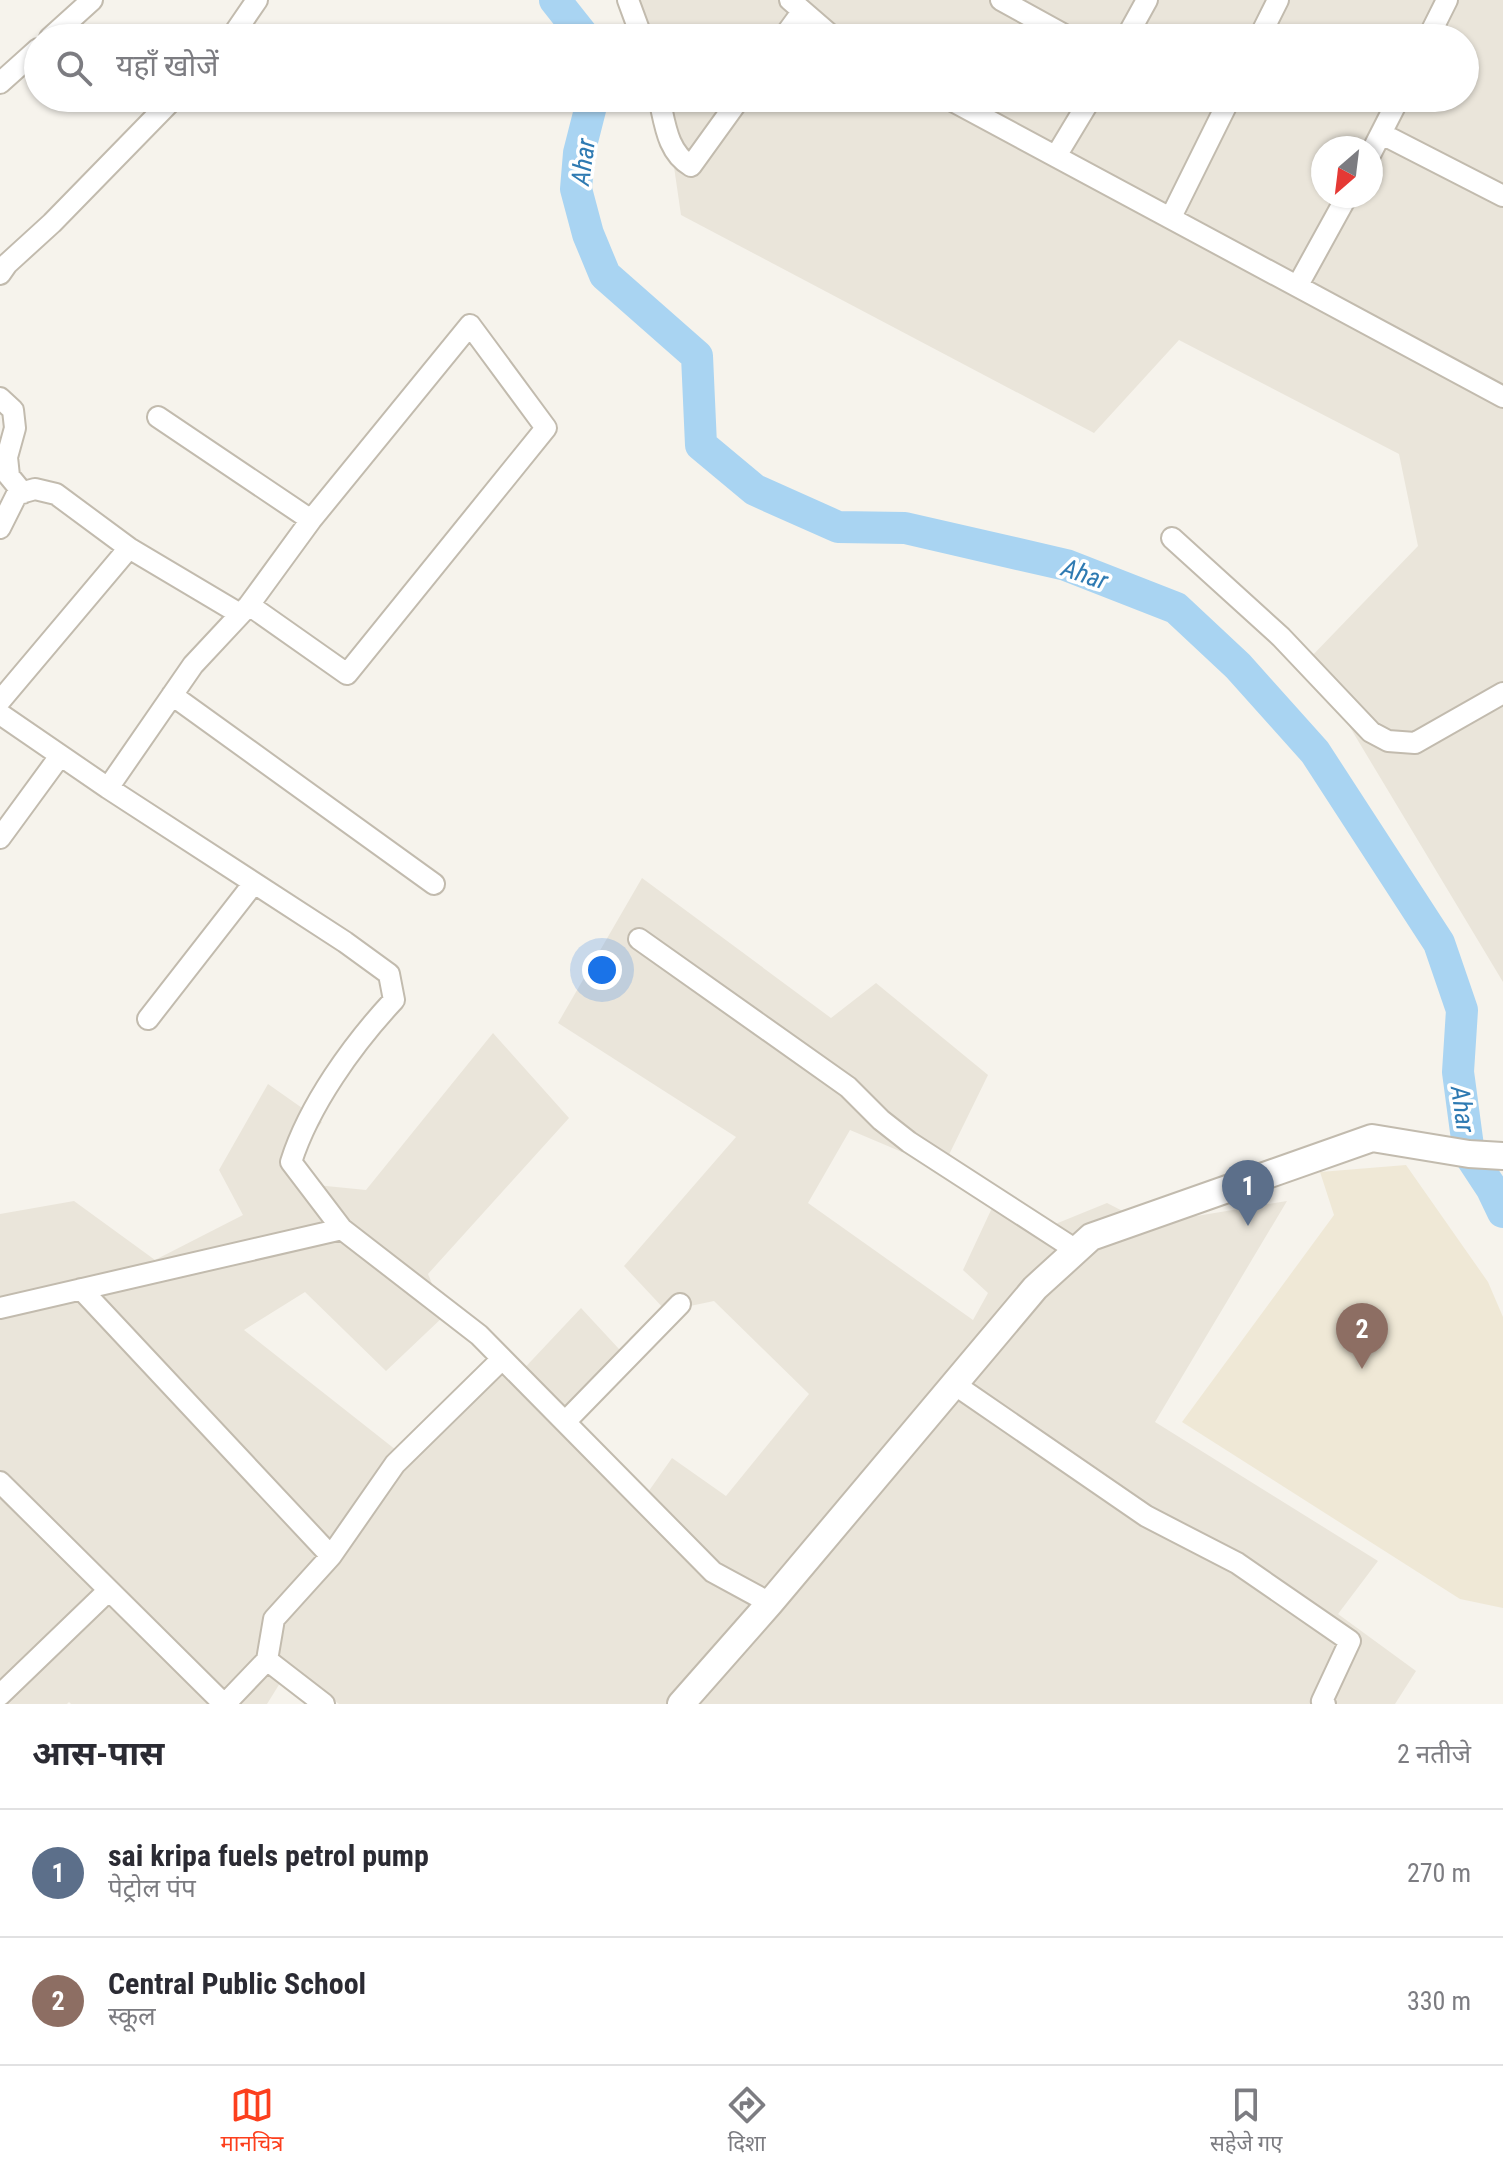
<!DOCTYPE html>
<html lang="hi">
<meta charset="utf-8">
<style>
body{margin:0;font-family:"Roboto Condensed","Noto Sans Devanagari",sans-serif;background:#f2f2f3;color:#2b2b33}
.compass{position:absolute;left:1311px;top:136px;width:72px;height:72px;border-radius:50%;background:#fff;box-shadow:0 2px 6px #0004;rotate:208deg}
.you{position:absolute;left:602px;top:970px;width:28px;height:28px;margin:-20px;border:6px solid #fff;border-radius:50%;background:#1a73e8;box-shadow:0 0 0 12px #1a73e833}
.badge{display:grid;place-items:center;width:52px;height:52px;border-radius:50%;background:#fc3f1d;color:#fff;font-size:26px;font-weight:700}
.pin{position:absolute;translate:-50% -66px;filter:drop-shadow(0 2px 4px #0008)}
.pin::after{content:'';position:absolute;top:42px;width:28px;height:24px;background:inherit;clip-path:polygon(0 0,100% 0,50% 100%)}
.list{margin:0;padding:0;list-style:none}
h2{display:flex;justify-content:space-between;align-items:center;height:104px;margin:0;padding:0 32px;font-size:34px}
h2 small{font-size:26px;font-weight:400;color:#7c7c81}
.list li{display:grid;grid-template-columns:52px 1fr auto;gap:24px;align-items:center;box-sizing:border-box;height:128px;padding:0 32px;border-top:2px solid #e1e1e2}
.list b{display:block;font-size:30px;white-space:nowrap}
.list p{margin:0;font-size:26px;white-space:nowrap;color:#7c7c81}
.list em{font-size:26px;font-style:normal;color:#7c7c81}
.icon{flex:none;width:44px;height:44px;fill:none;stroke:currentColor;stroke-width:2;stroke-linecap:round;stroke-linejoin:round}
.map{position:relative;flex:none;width:1503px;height:1704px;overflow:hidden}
.search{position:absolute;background:#fff;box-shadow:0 2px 6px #0004;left:24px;right:24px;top:24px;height:88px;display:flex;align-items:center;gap:20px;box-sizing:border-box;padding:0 28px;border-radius:44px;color:#7c7c81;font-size:30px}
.sheet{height:360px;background:#fff}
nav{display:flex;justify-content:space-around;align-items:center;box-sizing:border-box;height:112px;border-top:2px solid #e1e1e2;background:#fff;font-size:22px;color:#7c7c81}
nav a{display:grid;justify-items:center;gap:4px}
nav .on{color:#fc3f1d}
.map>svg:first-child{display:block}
</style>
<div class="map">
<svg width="1503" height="1704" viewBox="0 0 1503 1704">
<rect width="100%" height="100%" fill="#f6f3ec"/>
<!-- residential -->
<path fill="#eae5da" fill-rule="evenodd" d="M628 0H1503V982L1309 659 1418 546 1399 454 1179 340 1094 433 681 215 664 98H1465V38H645ZM1323 148H1371V196H1323Z
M642 878 831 1018 876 983 988 1075 942 1169 850 1130 808 1203 973 1320 988 1293 963 1270 999 1193 1043 1229 1107 1203 1148 1224 1287 1201 1155 1422 1378 1561 1338 1614 1416 1671 1395 1704H339L290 1667 267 1704H71L69 1702 67 1704H0V1214L74 1201 155 1260 243 1215 219 1170 268 1084 322 1122 297 1156 306 1184 366 1190 493 1033 569 1118 428 1274 445 1315 386 1371 305 1292 244 1330 396 1450 496 1352 517 1376 581 1308 632 1363 569 1416 646 1495 672 1458 726 1496 809 1394 714 1301 666 1311 624 1266 736 1137 558 1023Z"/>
<!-- education -->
<path fill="#efe8d6" d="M1406 1165 1488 1282 1503 1317V1608L1460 1599 1182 1422 1334 1215 1320 1172Z"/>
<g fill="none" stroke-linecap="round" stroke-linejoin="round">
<!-- river -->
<path stroke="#a9d4f2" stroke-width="32" d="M555 0 585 38
M593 98 579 153 576 189 588 234 605 275 697 356 701 445 755 490 838 527 905 528 1066 565 1176 608 1238 666 1315 752 1439 943 1462 1010 1458 1072 1469 1154 1492 1189 1503 1212"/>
<!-- minor casing -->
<g stroke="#c2bbae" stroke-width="24">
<path id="minor" d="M628 0 642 38
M790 0 834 38
M1001 0 1070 38
M50 38 92 0
M231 38 257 0
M783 38 802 12
M1126 38 1147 0
M1259 38 1278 0
M1428 38 1447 0
M0 83 38 49
M659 98C665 123 667 152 691 166L740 98
M947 98 1503 397
M1382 134 1503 196
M1371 153 1399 98
M1056 156 1091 98
M1171 217 1230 98
M0 274 7 264 52 223 174 98
M1298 285 1347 196
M0 398 13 410 15 428 7 457 9 476 23 493
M158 417 311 520
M0 528 17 494 35 489 56 494 129 548 240 614
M1172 538 1281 637 1371 732 1388 741 1415 743 1503 693
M172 695 434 884
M0 701 129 548
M0 714 108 788 193 665 249 605 311 520 470 325 546 428 347 674 249 605
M108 788 345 942 389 974 394 1000C353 1044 309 1105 291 1162L342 1229
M0 838 60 756
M639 939 848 1087 881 1120 909 1142 1076 1250
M148 1019 254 883
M81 1289 331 1556 395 1464 502 1359
M0 1308 342 1229 479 1335 713 1572 770 1603
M954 1384 1146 1516 1237 1563 1350 1641 1322 1701 1325 1704
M565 1422 680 1304
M0 1482 224 1704
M267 1660 274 1619 331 1556
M0 1695 109 1590
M225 1704 267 1660 324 1704"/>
</g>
<!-- tertiary casing -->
<g stroke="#c2bbae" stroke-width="30">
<path id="tertiary" d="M681 1704 770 1603 1035 1288 1091 1237 1372 1138 1469 1154 1503 1156"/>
</g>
<!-- minor -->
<use href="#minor" stroke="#fff" stroke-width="20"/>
<!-- tertiary -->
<use href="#tertiary" stroke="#fff" stroke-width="26"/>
</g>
<g text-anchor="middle" stroke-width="7" stroke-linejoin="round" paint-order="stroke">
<!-- water labels -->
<g font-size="26" font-style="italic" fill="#2e7ab2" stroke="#fff">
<text transform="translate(583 162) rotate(-82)" y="9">Ahar</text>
<text transform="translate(1085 574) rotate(19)" y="9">Ahar</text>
<text transform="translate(1463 1109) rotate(82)" y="9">Ahar</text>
</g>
</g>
</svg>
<svg class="compass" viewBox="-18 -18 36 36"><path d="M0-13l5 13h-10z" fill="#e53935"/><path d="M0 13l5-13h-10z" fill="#7c7c81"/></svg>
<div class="you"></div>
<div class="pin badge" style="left:1248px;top:1226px;background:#5c6f8a">1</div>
<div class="pin badge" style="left:1362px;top:1369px;background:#8d6e63">2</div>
<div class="search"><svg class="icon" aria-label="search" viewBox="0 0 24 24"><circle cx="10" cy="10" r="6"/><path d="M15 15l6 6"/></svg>यहाँ खोजें</div>
</div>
<section class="sheet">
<h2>आस-पास<small>2 नतीजे</small></h2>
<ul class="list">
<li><span class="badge" style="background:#5c6f8a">1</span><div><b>sai kripa fuels petrol pump</b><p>पेट्रोल पंप</p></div><em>270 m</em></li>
<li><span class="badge" style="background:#8d6e63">2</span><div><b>Central Public School</b><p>स्कूल</p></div><em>330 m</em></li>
</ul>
</section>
<nav>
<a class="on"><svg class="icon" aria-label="map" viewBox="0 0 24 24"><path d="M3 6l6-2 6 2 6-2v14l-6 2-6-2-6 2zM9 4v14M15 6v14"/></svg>मानचित्र</a>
<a><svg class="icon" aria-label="directions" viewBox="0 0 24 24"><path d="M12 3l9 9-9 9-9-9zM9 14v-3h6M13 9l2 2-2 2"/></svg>दिशा</a>
<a><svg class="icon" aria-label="saved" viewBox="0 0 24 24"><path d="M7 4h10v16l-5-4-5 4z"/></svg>सहेजे गए</a>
</nav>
